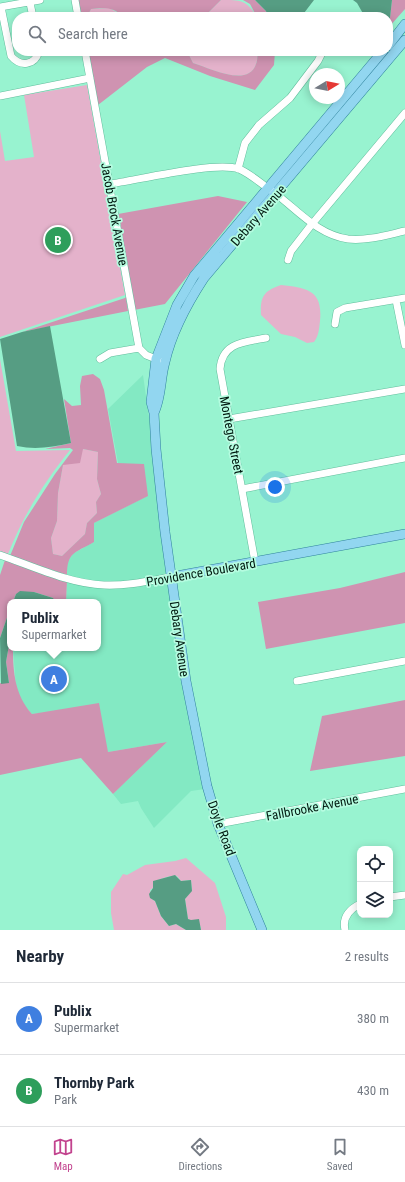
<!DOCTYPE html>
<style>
body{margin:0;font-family:"Roboto Condensed",sans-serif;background:#f6f6f7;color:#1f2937}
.controls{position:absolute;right:12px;bottom:12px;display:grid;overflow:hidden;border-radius:8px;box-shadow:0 2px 10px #0003}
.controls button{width:36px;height:36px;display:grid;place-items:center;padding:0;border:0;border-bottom:1px solid #e0e1e3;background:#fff;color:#1f2937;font:20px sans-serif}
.compass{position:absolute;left:309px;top:68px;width:36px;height:36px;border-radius:50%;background:#fff;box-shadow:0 2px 10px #0003;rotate:80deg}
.you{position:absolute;left:275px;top:487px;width:14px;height:14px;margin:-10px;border:3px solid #fff;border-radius:50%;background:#1a73e8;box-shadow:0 0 0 6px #1a73e833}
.badge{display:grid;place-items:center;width:26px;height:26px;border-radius:50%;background:#c2438e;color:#fff;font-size:13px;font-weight:700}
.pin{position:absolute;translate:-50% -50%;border:2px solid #fff;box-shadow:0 1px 4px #0006}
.popup{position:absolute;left:7px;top:599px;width:94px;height:52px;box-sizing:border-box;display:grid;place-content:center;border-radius:8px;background:#fff;filter:drop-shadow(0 1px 3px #0005);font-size:13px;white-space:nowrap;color:#747a83}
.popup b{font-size:15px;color:#1f2937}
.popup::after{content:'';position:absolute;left:50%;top:100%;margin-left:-8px;border:8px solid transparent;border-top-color:#fff}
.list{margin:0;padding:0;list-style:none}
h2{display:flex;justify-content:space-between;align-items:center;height:52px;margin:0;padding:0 16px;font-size:17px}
h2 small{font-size:13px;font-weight:400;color:#747a83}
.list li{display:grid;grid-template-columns:26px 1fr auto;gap:12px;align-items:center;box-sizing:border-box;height:72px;padding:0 16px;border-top:1px solid #e0e1e3}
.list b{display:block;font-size:15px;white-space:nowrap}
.list p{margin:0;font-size:13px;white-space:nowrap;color:#747a83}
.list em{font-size:13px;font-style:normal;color:#747a83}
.icon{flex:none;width:22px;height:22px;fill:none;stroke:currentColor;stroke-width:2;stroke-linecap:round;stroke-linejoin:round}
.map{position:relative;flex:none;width:405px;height:930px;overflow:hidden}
.search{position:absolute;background:#fff;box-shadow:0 2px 10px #0003;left:12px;right:12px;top:12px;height:44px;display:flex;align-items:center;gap:10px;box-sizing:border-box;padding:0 14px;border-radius:16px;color:#747a83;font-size:15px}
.sheet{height:196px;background:#fff}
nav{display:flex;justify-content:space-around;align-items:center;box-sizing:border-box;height:56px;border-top:1px solid #e0e1e3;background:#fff;font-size:11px;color:#747a83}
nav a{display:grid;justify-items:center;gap:2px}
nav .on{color:#c2438e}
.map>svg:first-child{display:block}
</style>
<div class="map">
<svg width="405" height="930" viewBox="0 0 405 930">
<rect width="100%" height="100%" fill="#98f3d0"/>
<!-- built -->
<path fill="#83e9c3" d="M143 375 152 438 168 575 126 582 102 583 67 575V561L74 553 94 542V523L147 496 118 463 108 409Z
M168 580 205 789 191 791 154 828 141 808 138 801 121 804 113 794 167 742 108 752 57 711 32 714 23 704 16 689 13 648H98V602H66L67 581 75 583Z"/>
<!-- green -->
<path fill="#e4b2cb" d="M221 0C242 0 246 0 257 17H204Z
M109 8 120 14 122 17H87L91 9Z
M187 51H258C257 55 258 60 256 64 248 88 210 68 193 63Z
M87 85 125 295 0 337V131L5 161 34 157 24 95Z
M281 285C307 288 323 290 320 321 319 329 319 335 314 342L307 343 295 337 281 334 261 315C260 296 264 291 281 285Z
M0 359 16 451 70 450C43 484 24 514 8 554L0 551Z
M83 449 98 452 97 479 101 494 96 502 97 513 87 523 85 534 62 556 53 554 51 538 57 521 58 493 63 465Z
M186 858 215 883 226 917V930H201C201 921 194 922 188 919L185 899 192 890 191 880 181 881 177 876C169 875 159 879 153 884V888L150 890 153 900 155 901 161 916 169 926 176 924 186 930H114L111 913V892L123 874 127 875 145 865 175 861Z"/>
<!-- forest -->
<path fill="#cf93b1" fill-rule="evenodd" d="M78 0H221L204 17H122C116 6 101 8 91 9L87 17H81Z
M243 0H255L266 11 268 17H257L250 4Z
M392 0H405V9L389 27Z
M88 51H97L101 54 112 51H187L193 63C210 68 248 88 256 64 258 60 257 55 258 51H275L274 65 255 90 210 76 165 58 147 67 98 105Z
M218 196 247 202 165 304 134 310 118 214Z
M126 297 128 311 22 332 125 298Z
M93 374 100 379 104 390 117 463 144 464 148 496 94 523V542C75 553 67 552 67 575L10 556 24 522 55 474 73 450 70 448 45 449 71 443 64 399 72 406 81 405 80 386 82 376ZM83 449 98 452 97 479 101 494 96 502 97 513 87 523 85 534 62 556 53 554 51 538 57 521 58 493 63 465 80 463Z
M5 560 67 581 66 602H53L54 601 53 598 34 592 16 594 13 602H10V609L0 638V575Z
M405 572V623L266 649 258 602 340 588Z
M10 639V648H13C13 673 15 695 32 714L99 703 108 752 167 742 113 794 81 758 0 775V683H9L6 662Z
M405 700V756L310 771 322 716Z"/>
<!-- water -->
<path fill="#569d83" d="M255 0H314L301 17H268L266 11Z
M353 0H392L389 27 388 17H365L357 3Z
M50 326 71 443C52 447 36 450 17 446L0 339 22 332Z
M20 591 34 592 53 598 55 601 13 602 16 594Z
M10 609V639L6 662 9 683 1 684 0 638Z
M175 875 181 881 191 880 192 891 185 899 188 919 191 920 199 919 201 930H186L176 924 169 926 161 916 155 901 150 898 149 894 153 888V881Z"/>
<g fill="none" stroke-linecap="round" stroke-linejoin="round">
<!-- minor casing -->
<g stroke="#62bd9c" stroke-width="8">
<path id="minor" d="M75 0 78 17
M30 3 33 17
M0 7 40 0
M1 7 11 56C20 67 35 66 39 51
M85 51 139 348 146 355 161 361
M0 96 90 78
M238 169 245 143 259 125 290 98 318 61 323 51
M110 184C138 180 215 161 239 169 251 174 261 184 272 191 296 208 317 235 348 239 367 241 387 235 405 231
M288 260 291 251 312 224 405 113
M396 300 405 345
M335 324 337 312 345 308 405 298
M100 359 110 353 139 348
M229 419 405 389
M242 489 405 458
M0 555C32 566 70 584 104 585 126 586 149 581 171 577
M255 562 220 369C222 342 245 342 266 338
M297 681 405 661
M218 824 405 789
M390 897 405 895
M345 930C342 917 350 909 360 904"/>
</g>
<!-- major casing -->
<g stroke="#2f829b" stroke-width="10">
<path id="major" d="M388 46 405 24
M154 413C162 396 160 379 165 362 172 331 187 304 204 278L405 40
M171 577 405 534
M262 930 218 824 207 786 186 681 165 532 156 449 154 413 151 402 156 359 177 305 194 276 383 51"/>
</g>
<!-- minor -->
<use href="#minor" stroke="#fff" stroke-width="7"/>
<!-- major -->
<use href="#major" stroke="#92d6f0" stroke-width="9"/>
</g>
<g text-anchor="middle" stroke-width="3.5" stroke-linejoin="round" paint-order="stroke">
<!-- street labels -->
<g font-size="13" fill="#001910" stroke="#b5fce0">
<text transform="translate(115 214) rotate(80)" y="5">Jacob Brock Avenue</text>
<text transform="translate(258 215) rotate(-49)" y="5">Debary Avenue</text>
<text transform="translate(232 435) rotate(79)" y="5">Montego Street</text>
<text transform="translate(201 572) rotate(-10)" y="5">Providence Boulevard</text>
<text transform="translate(180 639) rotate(82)" y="5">Debary Avenue</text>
<text transform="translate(312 807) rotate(-11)" y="5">Fallbrooke Avenue</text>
<text transform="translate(222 828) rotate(70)" y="5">Doyle Road</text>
</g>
</g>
</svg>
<div class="controls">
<button><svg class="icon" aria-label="locate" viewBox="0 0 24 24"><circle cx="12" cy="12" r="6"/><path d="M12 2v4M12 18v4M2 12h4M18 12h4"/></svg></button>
<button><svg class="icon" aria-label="layers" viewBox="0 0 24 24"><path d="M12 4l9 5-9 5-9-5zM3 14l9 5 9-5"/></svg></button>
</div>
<svg class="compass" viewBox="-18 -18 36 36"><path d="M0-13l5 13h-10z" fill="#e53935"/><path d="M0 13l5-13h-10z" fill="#747a83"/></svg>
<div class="you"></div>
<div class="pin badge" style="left:54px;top:679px;background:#3f7fe0">A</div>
<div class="popup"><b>Publix</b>Supermarket</div>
<div class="pin badge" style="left:58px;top:240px;background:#2e9e5b">B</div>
<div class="search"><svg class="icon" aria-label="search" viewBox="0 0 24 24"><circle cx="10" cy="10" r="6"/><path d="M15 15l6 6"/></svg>Search here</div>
</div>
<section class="sheet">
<h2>Nearby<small>2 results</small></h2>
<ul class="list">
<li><span class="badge" style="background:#3f7fe0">A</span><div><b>Publix</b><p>Supermarket</p></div><em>380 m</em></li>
<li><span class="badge" style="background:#2e9e5b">B</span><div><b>Thornby Park</b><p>Park</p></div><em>430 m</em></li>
</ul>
</section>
<nav>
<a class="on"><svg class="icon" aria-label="map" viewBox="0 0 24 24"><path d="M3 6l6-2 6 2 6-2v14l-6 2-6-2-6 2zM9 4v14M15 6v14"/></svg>Map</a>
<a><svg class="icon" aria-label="directions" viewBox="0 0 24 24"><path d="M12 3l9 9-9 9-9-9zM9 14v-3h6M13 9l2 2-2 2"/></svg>Directions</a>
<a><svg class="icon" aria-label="saved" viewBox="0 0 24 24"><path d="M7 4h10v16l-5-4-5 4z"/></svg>Saved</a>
</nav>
